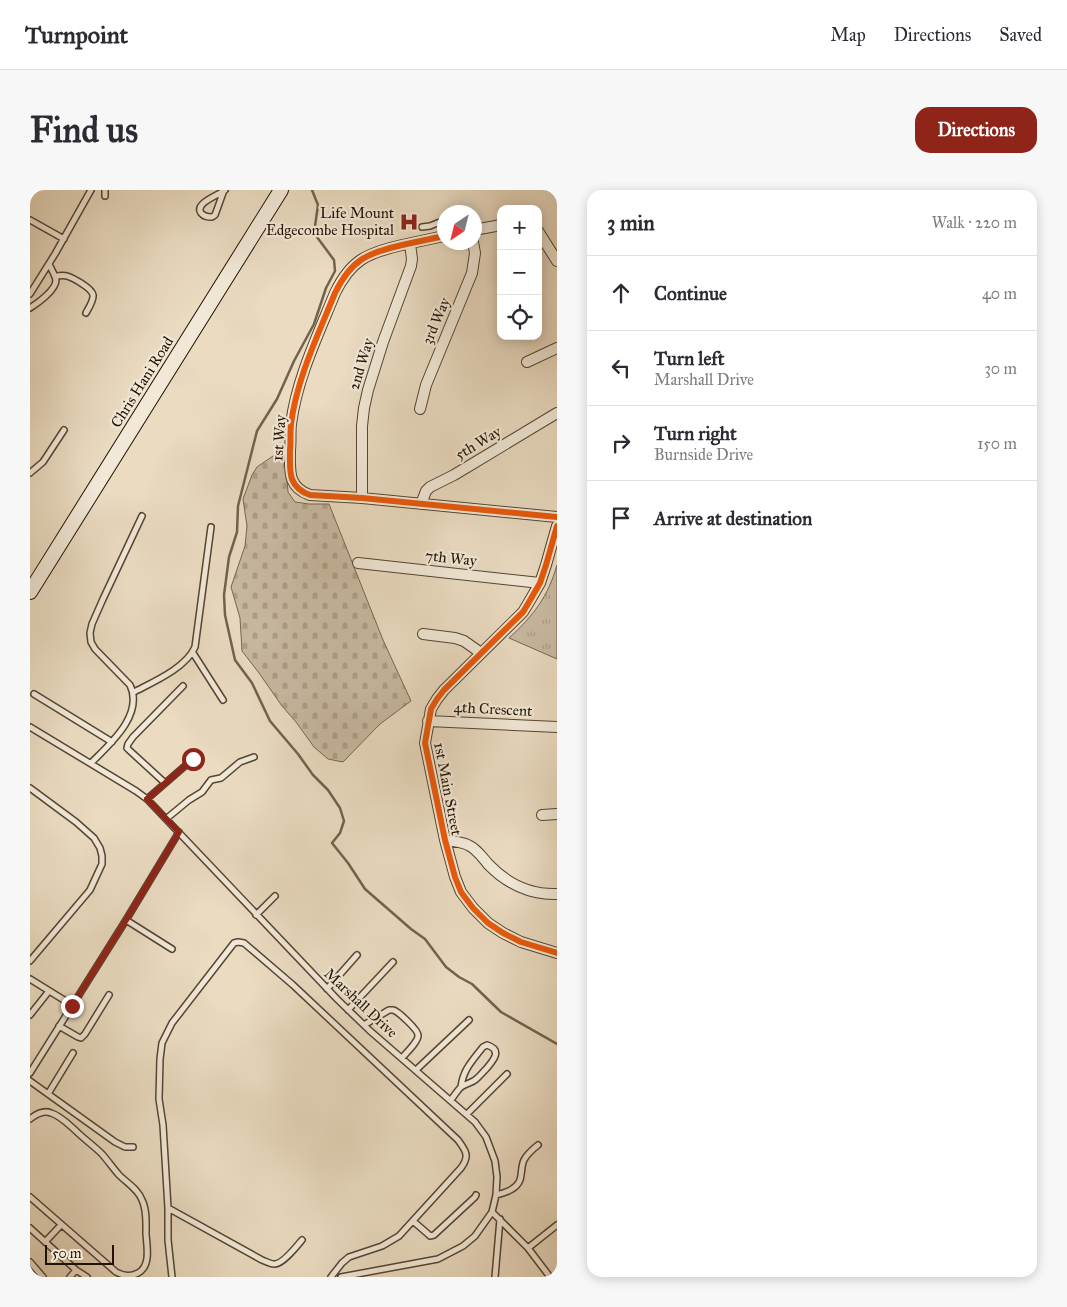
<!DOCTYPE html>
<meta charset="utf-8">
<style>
body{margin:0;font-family:"IM FELL Great Primer",serif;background:#f7f7f7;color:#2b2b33}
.controls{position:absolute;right:15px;top:15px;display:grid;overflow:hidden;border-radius:10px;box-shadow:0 2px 12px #0003}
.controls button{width:45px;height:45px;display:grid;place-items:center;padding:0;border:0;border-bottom:1px solid #e1e1e2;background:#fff;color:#2b2b33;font:25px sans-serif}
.compass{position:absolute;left:407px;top:15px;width:45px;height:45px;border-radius:50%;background:#fff;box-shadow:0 2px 12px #0003;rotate:215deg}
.scale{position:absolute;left:15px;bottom:12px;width:69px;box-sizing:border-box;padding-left:5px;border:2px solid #221302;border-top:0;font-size:14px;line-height:18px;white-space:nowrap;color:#221302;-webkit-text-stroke:4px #f1e8d7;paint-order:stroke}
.stop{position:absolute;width:15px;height:15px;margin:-11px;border:4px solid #8f2418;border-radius:50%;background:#fff}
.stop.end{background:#8f2418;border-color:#fff;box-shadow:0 1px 5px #0008}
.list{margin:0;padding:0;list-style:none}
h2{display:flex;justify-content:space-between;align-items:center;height:65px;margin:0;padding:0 20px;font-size:21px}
h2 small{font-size:16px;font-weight:400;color:#7c7c81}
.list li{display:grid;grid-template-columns:32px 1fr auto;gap:15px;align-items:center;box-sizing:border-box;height:75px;padding:0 20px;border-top:1px solid #e1e1e2}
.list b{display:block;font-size:19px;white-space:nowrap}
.list p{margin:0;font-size:16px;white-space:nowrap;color:#7c7c81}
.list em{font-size:16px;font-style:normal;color:#7c7c81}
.icon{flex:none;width:28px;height:28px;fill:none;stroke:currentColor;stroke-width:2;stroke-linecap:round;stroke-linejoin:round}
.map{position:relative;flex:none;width:527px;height:1087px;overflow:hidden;border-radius:15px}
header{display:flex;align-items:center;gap:30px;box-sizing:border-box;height:70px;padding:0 25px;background:#fff;border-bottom:1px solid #e1e1e2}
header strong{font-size:24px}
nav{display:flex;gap:28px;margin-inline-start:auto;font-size:18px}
.intro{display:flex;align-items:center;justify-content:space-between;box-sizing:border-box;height:120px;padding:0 30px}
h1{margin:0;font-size:35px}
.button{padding:12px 22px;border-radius:15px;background:#8f2418;color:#fff;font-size:18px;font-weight:700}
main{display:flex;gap:30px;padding:0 30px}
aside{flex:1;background:#fff;border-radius:15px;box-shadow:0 2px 12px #0003}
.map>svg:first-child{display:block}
</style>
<header>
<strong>Turnpoint</strong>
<nav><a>Map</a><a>Directions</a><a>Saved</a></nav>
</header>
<div class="intro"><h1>Find us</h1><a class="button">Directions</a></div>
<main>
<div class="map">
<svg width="527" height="1087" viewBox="0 0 527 1087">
<defs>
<pattern id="grass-tufts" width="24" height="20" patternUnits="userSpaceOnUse" patternTransform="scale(1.25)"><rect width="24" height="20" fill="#c8b9a1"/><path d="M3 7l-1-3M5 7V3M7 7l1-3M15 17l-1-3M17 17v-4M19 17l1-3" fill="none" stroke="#ac9e89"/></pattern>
<pattern id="cemetery-stones" width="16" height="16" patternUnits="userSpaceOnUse" patternTransform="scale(1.25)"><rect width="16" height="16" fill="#c8b9a1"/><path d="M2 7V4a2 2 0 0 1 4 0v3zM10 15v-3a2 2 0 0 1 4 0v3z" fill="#ac9e89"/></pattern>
</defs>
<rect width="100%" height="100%" fill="#eadbc1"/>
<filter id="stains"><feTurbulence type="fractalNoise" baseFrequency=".004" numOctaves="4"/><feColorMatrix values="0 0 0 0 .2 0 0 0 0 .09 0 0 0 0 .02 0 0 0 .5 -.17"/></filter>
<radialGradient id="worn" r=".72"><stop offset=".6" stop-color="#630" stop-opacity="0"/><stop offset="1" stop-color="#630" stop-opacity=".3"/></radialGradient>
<!-- grass -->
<path fill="url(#grass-tufts)" stroke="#756652" d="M527 375V469L479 448C503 426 518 407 527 375Z"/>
<!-- cemetery -->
<path fill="url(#cemetery-stones)" stroke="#756652" d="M251 263 255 265 258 302 265 312 279 314H299L353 450 381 511 350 534 313 572 298 569 284 557 266 532 252 516 229 483 212 461 210 428 201 397 215 356 217 336 213 309 222 285 227 277 243 266Z"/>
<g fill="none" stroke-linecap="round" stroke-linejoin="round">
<!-- stream -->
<path stroke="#71624e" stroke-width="2.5" d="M282 0 288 15 284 43 304 70 305 81 296 98 284 134 264 171 247 209 227 241 208 316 207 342 199 367 194 405 195 425 205 470 222 493 240 531 268 564 283 585 298 600 310 618 314 631 310 643 302 653 318 673 335 699 381 739 395 749 416 777 429 787 442 794 471 822 527 854"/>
<!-- service casing -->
<g stroke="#544532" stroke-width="8">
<path id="service" d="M193 3 185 25 182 27C178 27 174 27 171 23 164 13 189 5 195 0
M75 6V0
M0 30 34 49
M392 37 400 36 410 32
M25 86C29 86 33 85 37 86 43 88 62 98 63 105 64 110 58 119 56 123
M0 104 25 64 61 0
M0 118C8 113 26 100 26 90 25 85 21 79 19 74
M0 283 13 272 34 240
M163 463 193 510
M104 502C123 492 156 478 165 457L181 337
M4 504 82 552
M0 537 106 601 117 609 307 809 339 840 445 932 456 947 465 971 467 987 466 1005 462 1022 445 1046 433 1056 408 1069 311 1087
M61 573C80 554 114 525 100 495L65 459 61 452 60 443 62 434 73 409 112 326
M135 593 99 560 97 558 98 554 103 547 153 496
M0 598 46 632 64 648 70 658 72 666V674L60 700 0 771
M117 609 163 569
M136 629 159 610 172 602 181 590 191 588 210 572 224 567
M226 725 245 706
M96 730 142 759
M0 789 42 815
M297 799 327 765
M318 820 363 772
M0 825 19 801
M334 835 359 820C360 820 361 820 363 820 368 821 388 840 388 845 389 851 376 863 372 868
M29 836 48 847 51 848 55 844 79 805
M386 880 439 830
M0 883 96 730 149 642
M0 891 85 952 95 957H103
M18 904 43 863
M421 910C424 906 427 901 431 897 435 894 441 893 445 890 449 887 452 883 456 879 463 871 473 860 457 855L453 857C442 871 433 880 431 897
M437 924 477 884
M0 929C6 924 14 920 21 923 31 926 39 935 46 941 54 949 64 956 72 964 78 971 83 978 89 985 97 993 108 999 112 1010 117 1020 116 1033 116 1044 117 1057 121 1076 108 1083 100 1087 94 1086 86 1082L0 1007
M466 1005C474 1003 486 1000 490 990 492 984 491 976 494 970 497 964 503 959 508 955
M138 1018 232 1070C235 1071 240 1074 244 1074 252 1075 267 1056 272 1050
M462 1022 498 1058 520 1087
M383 1031 398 1044 400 1046 404 1045 445 1007 446 1005
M0 1038 46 1080 57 1087
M15 1052 31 1035
M498 1058 527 1035
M0 1072 13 1087
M40 1087 46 1080
M142 1087 138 1050V1018L133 935 129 909 130 869 132 853 142 833 204 753 208 752 214 753 263 795 428 950C436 961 440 966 431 978L369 1046 352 1056 319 1067 312 1073 301 1087
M465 1087 470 1029"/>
</g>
<!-- minor casing -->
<g stroke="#544532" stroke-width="12">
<path id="minor" d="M444 40 471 35
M508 41 527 71
M414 46C400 49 386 52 372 55 337 63 321 70 305 103 288 145 267 188 261 234 260 242 261 252 260 260 260 280 257 297 280 305L332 308 527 327
M497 172 527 158
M390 219 396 195 442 83 445 63 443 52
M332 308V236L334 218 338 200 353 152 381 76 382 69 380 54
M391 314 396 301 400 297 424 285 527 223
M527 336 516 375 510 393 499 412 493 422 414 500 407 509 401 519 395 553 415 650 425 687 431 702 443 718 458 733 473 743 491 752 527 763
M328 373 510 393
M393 444 425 448 434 451 451 463
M398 531 527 537
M512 625 527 624
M415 650C423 651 432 652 438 655 447 659 452 667 458 674 476 693 500 705 527 704"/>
</g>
<!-- secondary casing -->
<g stroke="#221302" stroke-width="16">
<path id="secondary" d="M0 402 251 0"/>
</g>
<!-- service -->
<use href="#service" stroke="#f1e8d7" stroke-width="5"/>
<!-- minor -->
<use href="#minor" stroke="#f1e8d7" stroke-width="10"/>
<!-- secondary -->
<use href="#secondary" stroke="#f1e8d7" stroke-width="14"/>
<!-- cycleway casing -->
<g stroke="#f1e8d7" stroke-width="9">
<path id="cycleway" d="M414 46C400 49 386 52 372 55 337 63 321 70 305 103 288 145 267 188 261 234 260 242 261 252 260 260 260 280 257 297 280 305L332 308 527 327
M527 336 516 375 510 393 499 412 493 422 414 500 407 509 401 519 395 553 415 650 425 687 431 702 443 718 458 733 473 743 491 752 527 763"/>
</g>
<!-- cycleway -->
<use href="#cycleway" stroke="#e8590c" stroke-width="6"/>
</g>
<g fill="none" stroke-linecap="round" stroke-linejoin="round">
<!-- route -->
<path stroke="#8f2418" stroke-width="6" d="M42 816 96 730 149 642 117 609 163 569"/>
</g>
<!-- icons -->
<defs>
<g id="hospital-bare" transform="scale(1.5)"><path d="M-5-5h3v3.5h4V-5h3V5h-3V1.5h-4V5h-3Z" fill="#8f2418" stroke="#f1e8d7" stroke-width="2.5" paint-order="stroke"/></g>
</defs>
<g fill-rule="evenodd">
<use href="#hospital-bare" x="379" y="32"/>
</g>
<g text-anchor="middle" stroke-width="4.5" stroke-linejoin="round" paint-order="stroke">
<!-- poi labels -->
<g font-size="15" fill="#221302" stroke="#f1e8d7" text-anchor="end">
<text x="364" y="28">Life Mount<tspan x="364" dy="17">Edgecombe Hospital</tspan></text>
</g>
<!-- street labels -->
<g font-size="15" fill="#221302" stroke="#f1e8d7">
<text transform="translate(406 131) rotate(-67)" y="5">3rd Way</text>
<text transform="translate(331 174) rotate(-73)" y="5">2nd Way</text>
<text transform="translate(112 192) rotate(-58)" y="5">Chris Hani Road</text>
<text transform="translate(249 248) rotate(-86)" y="5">1st Way</text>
<text transform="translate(448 253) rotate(-31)" y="5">5th Way</text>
<text transform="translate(421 368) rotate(6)" y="5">7th Way</text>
<text transform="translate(463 519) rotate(3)" y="5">4th Crescent</text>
<text transform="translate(418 599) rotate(79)" y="5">1st Main Street</text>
<text transform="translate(331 813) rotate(43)" y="5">Marshall Drive</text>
</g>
</g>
<rect width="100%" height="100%" filter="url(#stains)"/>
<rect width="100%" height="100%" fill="url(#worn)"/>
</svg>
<div class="controls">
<button>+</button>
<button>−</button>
<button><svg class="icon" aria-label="locate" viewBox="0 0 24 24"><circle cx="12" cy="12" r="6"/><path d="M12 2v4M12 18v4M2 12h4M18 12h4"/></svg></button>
</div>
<svg class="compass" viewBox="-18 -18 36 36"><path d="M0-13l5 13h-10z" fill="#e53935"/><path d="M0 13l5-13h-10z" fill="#7c7c81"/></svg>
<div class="scale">50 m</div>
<div class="stop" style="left:163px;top:569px"></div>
<div class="stop end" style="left:42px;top:816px"></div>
</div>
<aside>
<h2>3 min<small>Walk · 220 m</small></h2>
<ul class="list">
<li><svg class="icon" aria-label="ahead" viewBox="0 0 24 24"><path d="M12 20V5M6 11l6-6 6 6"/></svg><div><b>Continue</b></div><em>40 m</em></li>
<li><svg class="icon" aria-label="left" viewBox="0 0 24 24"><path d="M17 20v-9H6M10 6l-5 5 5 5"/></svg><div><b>Turn left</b><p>Marshall Drive</p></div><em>30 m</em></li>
<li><svg class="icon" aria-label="right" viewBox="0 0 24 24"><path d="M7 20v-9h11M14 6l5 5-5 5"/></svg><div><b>Turn right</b><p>Burnside Drive</p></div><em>150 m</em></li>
<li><svg class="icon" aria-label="arrive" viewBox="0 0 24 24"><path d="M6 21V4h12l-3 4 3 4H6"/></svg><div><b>Arrive at destination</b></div></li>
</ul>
</aside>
</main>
